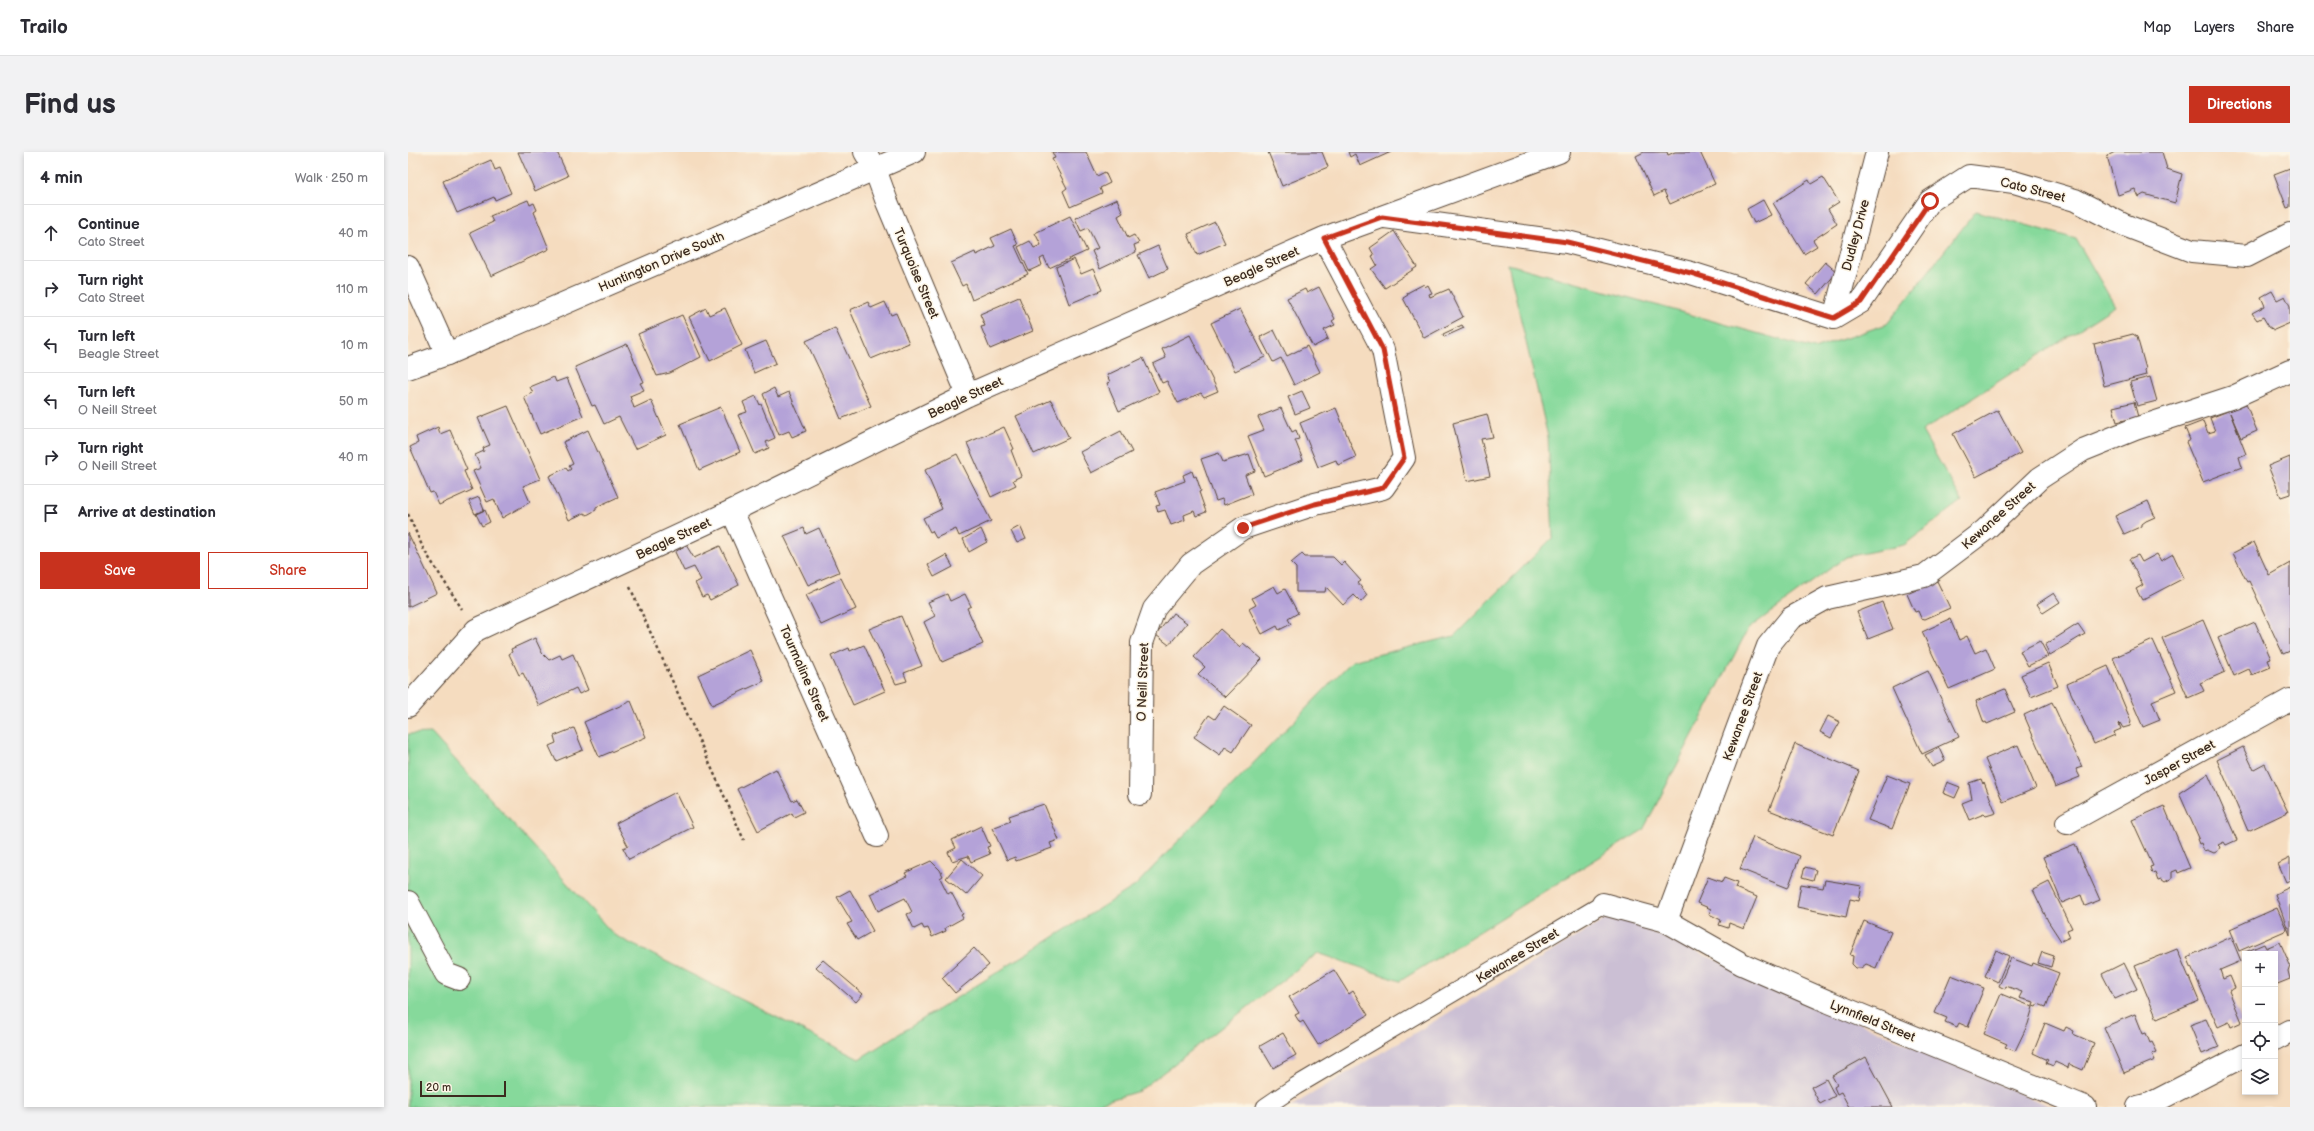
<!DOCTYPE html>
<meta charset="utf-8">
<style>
body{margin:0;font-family:"Balsamiq Sans",sans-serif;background:#f2f2f3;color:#2b2b33}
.controls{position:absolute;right:12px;bottom:12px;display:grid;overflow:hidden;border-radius:0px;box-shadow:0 2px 6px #0003}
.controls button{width:36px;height:36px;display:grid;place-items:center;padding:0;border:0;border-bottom:1px solid #e1e1e2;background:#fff;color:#2b2b33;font:20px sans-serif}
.scale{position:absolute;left:12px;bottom:10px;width:86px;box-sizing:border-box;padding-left:4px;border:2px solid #3b2a1e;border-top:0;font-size:11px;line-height:14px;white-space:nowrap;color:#3b2a1e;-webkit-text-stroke:3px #fcf5e5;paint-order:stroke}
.stop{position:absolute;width:12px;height:12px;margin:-9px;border:3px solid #c8321e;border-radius:50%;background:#fff}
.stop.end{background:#c8321e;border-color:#fff;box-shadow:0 1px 4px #0008}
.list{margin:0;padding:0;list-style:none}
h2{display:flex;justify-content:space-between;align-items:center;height:52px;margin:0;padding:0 16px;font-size:17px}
h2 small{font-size:13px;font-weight:400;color:#7c7c81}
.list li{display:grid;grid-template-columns:26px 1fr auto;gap:12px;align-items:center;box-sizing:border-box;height:56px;padding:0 16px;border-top:1px solid #e1e1e2}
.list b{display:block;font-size:15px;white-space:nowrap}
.list p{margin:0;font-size:13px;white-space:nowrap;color:#7c7c81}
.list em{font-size:13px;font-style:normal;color:#7c7c81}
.actions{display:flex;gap:8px;padding:12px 16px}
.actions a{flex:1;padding:9px 0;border:1px solid #c8321e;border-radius:0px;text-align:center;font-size:14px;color:#c8321e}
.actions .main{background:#c8321e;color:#fff}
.icon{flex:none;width:22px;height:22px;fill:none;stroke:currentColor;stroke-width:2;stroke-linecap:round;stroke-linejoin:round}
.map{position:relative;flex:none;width:1882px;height:955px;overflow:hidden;border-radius:0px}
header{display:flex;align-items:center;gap:24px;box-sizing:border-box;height:56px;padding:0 20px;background:#fff;border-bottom:1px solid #e1e1e2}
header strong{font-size:19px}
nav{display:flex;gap:22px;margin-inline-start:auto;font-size:14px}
.intro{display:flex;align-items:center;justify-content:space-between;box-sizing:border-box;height:96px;padding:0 24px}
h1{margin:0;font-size:28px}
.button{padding:10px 18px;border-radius:0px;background:#c8321e;color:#fff;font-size:14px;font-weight:700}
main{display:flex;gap:24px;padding:0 24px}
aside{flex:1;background:#fff;border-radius:0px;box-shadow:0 2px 6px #0003}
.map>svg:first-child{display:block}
</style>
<header>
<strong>Trailo</strong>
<nav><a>Map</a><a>Layers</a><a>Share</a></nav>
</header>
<div class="intro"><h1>Find us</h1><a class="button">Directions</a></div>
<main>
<aside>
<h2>4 min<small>Walk · 250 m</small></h2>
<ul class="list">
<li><svg class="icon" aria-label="ahead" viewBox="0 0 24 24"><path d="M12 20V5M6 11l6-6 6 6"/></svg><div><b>Continue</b><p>Cato Street</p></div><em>40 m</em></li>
<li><svg class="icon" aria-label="right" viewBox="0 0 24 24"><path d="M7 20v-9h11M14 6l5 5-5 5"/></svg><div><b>Turn right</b><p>Cato Street</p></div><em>110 m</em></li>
<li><svg class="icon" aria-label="left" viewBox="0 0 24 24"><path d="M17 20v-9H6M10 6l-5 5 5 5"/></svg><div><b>Turn left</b><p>Beagle Street</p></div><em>10 m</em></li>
<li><svg class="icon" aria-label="left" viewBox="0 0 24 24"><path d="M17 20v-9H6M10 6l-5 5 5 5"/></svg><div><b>Turn left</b><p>O Neill Street</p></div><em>50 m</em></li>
<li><svg class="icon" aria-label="right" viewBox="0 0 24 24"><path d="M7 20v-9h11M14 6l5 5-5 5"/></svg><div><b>Turn right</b><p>O Neill Street</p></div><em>40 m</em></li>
<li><svg class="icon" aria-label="arrive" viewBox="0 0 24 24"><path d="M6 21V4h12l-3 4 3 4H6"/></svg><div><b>Arrive at destination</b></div></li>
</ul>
<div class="actions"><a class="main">Save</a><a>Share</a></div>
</aside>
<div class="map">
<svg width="1882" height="955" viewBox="0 0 1882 955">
<rect width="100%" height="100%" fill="#fcf5e5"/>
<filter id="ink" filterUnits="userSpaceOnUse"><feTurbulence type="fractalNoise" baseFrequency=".025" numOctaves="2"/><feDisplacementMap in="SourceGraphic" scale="8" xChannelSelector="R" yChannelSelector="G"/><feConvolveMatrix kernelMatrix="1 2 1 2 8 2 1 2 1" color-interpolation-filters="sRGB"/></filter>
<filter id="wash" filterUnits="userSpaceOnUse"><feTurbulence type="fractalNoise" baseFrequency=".012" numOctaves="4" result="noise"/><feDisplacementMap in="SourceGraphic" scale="16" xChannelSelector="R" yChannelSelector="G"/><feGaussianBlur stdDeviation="0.9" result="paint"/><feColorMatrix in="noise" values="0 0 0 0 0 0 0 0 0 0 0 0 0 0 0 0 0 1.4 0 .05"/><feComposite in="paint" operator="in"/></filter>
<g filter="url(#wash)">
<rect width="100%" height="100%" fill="#f5dcbf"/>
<!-- industrial -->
<path fill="#cbbfd4" d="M1205 763 1643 955H882Z"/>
<!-- green -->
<path fill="#86d99b" stroke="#60825c" d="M1568 59 1668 87 1707 154 1514 279 1554 349 1496 393 1438 405 1340 477 1235 678 992 829 910 801 731 939 678 955H0V582L23 581 206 783 451 907 727 734 944 509 1046 484 1145 385 1140 285 1100 112 1406 197 1479 172Z"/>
<g id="blocks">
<!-- building -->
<path fill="#b4a2d8" d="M110 0H149L160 24 127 39Z
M644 0H678L689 24 697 20 702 31 692 36 694 41 662 55 655 39 659 36 644 7 647 6Z
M860 0H914L920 15 874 34Z
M940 0H983L952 14 947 2 942 5Z
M1236 0H1259L1260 3 1267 0H1292L1307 32 1262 52 1256 39 1246 44 1228 4Z
M1707 0H1754L1759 17 1774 22 1767 51 1736 42 1731 45 1727 37 1710 43 1699 4Z
M83 8 87 18 92 16 103 41 87 48 86 45 49 61 35 29Z
M1882 16V55L1879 56 1866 22Z
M1415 25 1431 50 1420 57 1429 72 1405 88 1409 94 1396 102 1365 51 1401 28 1403 32Z
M709 47 715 61 710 64 720 86 726 83 731 91 726 93 728 100 692 117 684 99 690 96 680 76 673 79 667 66Z
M120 48 122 53 126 51 129 58 126 60 141 97 83 124 62 81 85 70 82 64Z
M1355 48 1363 63 1346 71 1339 57Z
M662 64 679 99 641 116 636 105 632 107 634 113 621 119 610 95 622 89 626 96 633 93 627 81Z
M807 70 817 91 789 103 780 82Z
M603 77 610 93 607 94 620 122 564 148 558 132 554 134 543 111 567 100 568 103 587 94 583 86Z
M986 79 1009 115 977 136 963 117 969 113 964 104 966 103 962 96Z
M750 94 760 117 741 126 730 103Z
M666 107 673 122 685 117 694 138 661 152 648 115Z
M1417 110 1429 120 1410 142 1398 132Z
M1016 132 1017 135 1020 133 1024 141 1021 142 1022 145 1041 137 1055 165 1016 186 995 146 1000 143 999 141Z
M911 135 927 167 924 169 927 173 916 178 920 187 905 195 879 146 897 137 899 141Z
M1864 139 1869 148 1877 144 1882 154V171L1866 178 1861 175 1855 165 1849 168 1844 161 1857 154 1853 145Z
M611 145 625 179 582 197 573 175 577 174 572 162Z
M460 150 463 156 477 150 483 163 488 161 501 191 463 207 442 158Z
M298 156 301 163 317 156 334 193 302 209 281 165Z
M832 157 857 205 827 219 803 171Z
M274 163 293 205 262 221 249 224 230 182Z
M1054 173 1056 176 1036 185 1035 182Z
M427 176 463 254 433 267 428 255H429L398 189Z
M866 178 879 204 899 194 912 220 886 233 873 206 865 210 852 185Z
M1725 182 1729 185 1738 217 1737 218 1738 223 1696 234 1686 192Z
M782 183 810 239 796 245 793 241 770 251 759 229 754 231 745 212 758 206 754 197Z
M358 189 368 211 346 221 337 198Z
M219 192 236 230 232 231 236 238 222 244 226 256 243 248 258 283 227 297 211 265 196 272 187 253 184 254 167 215Z
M735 206 751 240 711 259 699 231 702 230 699 223Z
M146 225 148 230 159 226 175 264 132 282 116 245 125 241 122 235Z
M1742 225 1749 249 1729 254 1722 230Z
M366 236 370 245 381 240 398 279 384 285 381 279 371 283 355 242Z
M894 239 902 256 887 262 880 245Z
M348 244 352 253 353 252 367 286 358 290 361 296 347 302 330 263 339 260 335 250Z
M643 248 661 286 626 302 608 264Z
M1726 250 1730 265 1709 270 1705 255Z
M1838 252 1849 279 1833 286 1822 261 1838 302 1831 305 1834 315 1795 330 1778 290 1782 288 1777 276 1795 269 1800 281 1807 279 1802 266Z
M100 254 132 327 115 334 122 350 94 366 86 347 79 350 65 319 73 316 67 303 76 299 75 296 82 293 70 266Z
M313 255 332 300 291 318 272 272Z
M873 256 884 280 888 278 891 287 887 288 895 308 856 324 840 284 856 278 850 265Z
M928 256 948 305 930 313 928 308 910 315 892 271Z
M1590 258 1613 301 1568 325 1545 282Z
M1079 262 1085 285 1073 287 1082 324 1059 329 1045 271Z
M30 275 32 282 42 278 59 318 56 319 64 338 31 353 25 340 22 341 2 295 10 291 8 285Z
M596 275 606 297 603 298 613 324 605 328 608 333 583 345 559 291Z
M180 278 210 345 188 355V358L179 363 176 361 161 368 141 324 158 316 160 319 163 317 161 314 165 312 155 290Z
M713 279 724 300 683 321 672 300Z
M811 301 815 310 841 302 847 319 837 323 844 342 816 353 814 347 808 349 793 307Z
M549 302 583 369 551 384 548 377 528 386 524 379 522 380 515 366 534 357 517 318Z
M1882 305V342L1873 345 1860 314Z
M784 319 786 325 788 324 793 339 791 340 798 360 788 364 786 359 776 363 777 368 763 373 757 358 750 360 748 354 752 353 747 340 777 329 775 323Z
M71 345 76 358 67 362 61 349Z
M1740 349 1747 365 1738 369 1734 372V374L1716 382 1707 364Z
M77 358 82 370 74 374 68 362Z
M612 374 618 387 609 391 603 379Z
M396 376 398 382 411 376 431 420 400 433 376 384Z
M573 377 579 390 561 400 555 387Z
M0 381 29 441 0 455Z
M1846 390 1861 423 1882 411V499L1875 502 1841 429 1839 430 1825 401Z
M278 393 286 406 312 394 331 433 302 448 299 443 294 445 287 431 293 428 286 415 276 419 267 400Z
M894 402 897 405H925L933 413 936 410 953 429 950 431 959 443 953 450 946 443 935 453 918 435 917 440H888V416L883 411Z
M1749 402 1753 409 1765 402 1776 426 1734 448 1728 437 1735 433 1721 407 1730 403 1734 410Z
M538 403 545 415 526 425 520 413Z
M433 426 448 457 413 473 398 443Z
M1529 429 1542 456 1517 467 1513 466 1510 459 1507 460 1499 442Z
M866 434 870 441 877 437 890 461 880 467 883 472 871 478 869 474 854 482 841 457 848 453 844 446Z
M1646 441 1652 450 1635 461 1629 452Z
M539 442 542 449 557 442 563 454 559 456 575 492 534 510 516 470 527 464 520 450Z
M1474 450 1485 477 1460 487 1449 460Z
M765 461 779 471 761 493 748 483Z
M493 464 514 514 496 521 499 529 488 532 461 477Z
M1542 467 1551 488 1559 484 1567 501 1578 496 1587 517 1541 537 1514 480Z
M1795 468 1817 520 1792 531 1796 539 1780 546 1754 486Z
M1847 470 1863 507 1860 508 1863 515 1844 523 1841 517 1826 524 1810 486Z
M1670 472 1677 482 1642 503 1637 493Z
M812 477 832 495 835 491 854 507 817 545 790 522 797 515 786 505Z
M127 486 134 501 141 508 152 503 154 507 165 502 180 538 171 542 168 536 131 554 115 521 111 523 101 502 104 500 103 497Z
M1745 488 1768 539 1744 549 1752 568 1735 575 1705 506Z
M1632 489 1640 504 1620 514 1612 499Z
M456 493 477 539 445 553 423 504 441 496 442 499Z
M342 498 356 529 304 553 290 523Z
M1640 511 1650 534 1623 545 1613 523Z
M1700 514 1723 569 1722 574 1715 576 1712 571 1711 572 1713 577 1706 580 1707 583 1686 592 1659 532Z
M1520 519 1551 585 1514 602 1484 536Z
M1597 537 1607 560 1579 572 1578 570 1576 571 1568 549Z
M223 549 238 585 191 605 176 570Z
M1644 550 1674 615 1668 617 1672 625 1647 635 1616 563Z
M816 554 843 573 825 600 817 595 812 603 786 585 801 563 807 567Z
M1420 564 1432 570 1423 586 1412 580Z
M166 576 175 598 148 609 141 594 148 591 146 584Z
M1387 592 1451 619 1425 683 1361 658Z
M1610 593 1628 636 1595 650 1577 607Z
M1835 595 1846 618 1857 612 1880 660 1840 679 1809 608Z
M1531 596 1537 609 1524 615 1517 603Z
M368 617 384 649 389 647 396 660 386 665 384 661 350 679 329 637Z
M1800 622 1829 688 1818 693 1816 690 1810 693 1812 695 1810 699 1806 701 1799 698 1796 699 1793 691 1791 692 1789 687 1791 686 1771 641Z
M1479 623 1502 632 1484 677 1460 668Z
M1573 627 1575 632 1576 630 1588 661 1578 664 1576 662 1561 668 1554 651 1564 647 1561 631Z
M1539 630 1552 635 1547 646 1535 641Z
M268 640 285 675 221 707 215 696 220 694 208 671Z
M636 652 651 688 642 691 644 696 608 709 607 705 599 708 584 676 603 669 601 664Z
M1756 654 1782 716 1770 721 1769 718 1764 720V726L1757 730 1753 727 1750 728 1747 720 1744 721 1742 715 1745 714 1724 668Z
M573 674 582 694 579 695 582 702 563 710 560 704 544 709 540 700 548 696 544 688Z
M1345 685 1392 704 1380 736 1332 717Z
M1667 692 1692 748 1677 754 1673 743 1654 751 1635 705Z
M1882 706V728L1878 730 1870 712Z
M554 707 574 724 558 743 538 726Z
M523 709 532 718 535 724 532 726 540 742 543 740 555 762 553 763 555 766 537 776 538 779 524 785 520 776 516 777 514 773 506 777 499 762 504 760 497 746 470 759 462 742 499 724 497 721Z
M1397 715 1408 718 1405 728 1394 725Z
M1300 725 1314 730 1316 726 1329 731 1327 736 1349 745 1336 777 1321 771 1320 776 1311 773 1313 768 1301 762 1303 757 1289 751Z
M1417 728 1454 734 1451 749 1442 747 1438 765 1389 755 1393 732 1415 736Z
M1641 730 1664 776 1659 778 1662 785 1653 789 1640 769 1625 738Z
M1882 735V783L1867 742Z
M442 738 465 779 449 788 439 772 444 770 429 745Z
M1869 756 1879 778 1831 799 1822 777Z
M1456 769 1483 780 1468 816 1458 812 1453 816H1448L1444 812 1445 804 1442 803Z
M1823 785 1833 809 1812 818 1815 827 1822 824 1827 836 1821 839 1834 870 1823 875 1821 870 1810 875 1779 805Z
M1872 790 1882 813 1880 819 1882 827 1867 833V802H1837V806L1835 801 1856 792 1858 796Z
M566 796 581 813 547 841 534 826Z
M1769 797 1791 849 1749 867 1727 814Z
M1588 798 1601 804 1590 830 1577 824Z
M1634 800 1646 804 1643 815 1630 811Z
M1603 806 1624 814 1625 811 1651 821 1638 855 1630 852 1628 855 1625 854 1626 850 1611 846 1614 840 1598 834 1597 837 1591 834Z
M415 808 455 842 448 850 408 815Z
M1716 811 1729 837 1707 847 1694 822Z
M926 818 941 842 945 839 960 863 910 893 895 869 892 871 887 863 891 861 881 845Z
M1543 823 1576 836 1560 875 1551 871 1549 875 1537 870 1539 866 1527 861Z
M1593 842 1625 855 1620 872 1607 899 1597 895 1599 892 1576 882Z
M1727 862 1735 882 1738 881 1742 891 1744 890 1749 900 1744 902 1747 908 1716 921 1696 875Z
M1798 867 1811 895 1794 902 1782 873Z
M1637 871 1656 879 1658 875 1666 879 1665 882 1686 891 1675 918 1661 912 1660 916 1647 910 1645 914 1638 911 1640 908 1625 901Z
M875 881 888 903 865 916 852 894Z
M1458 905 1485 955H1441L1433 940 1429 942 1426 935 1429 933 1424 924Z
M1418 927 1427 944 1412 952 1403 935Z"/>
</g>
</g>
<g filter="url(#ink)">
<use href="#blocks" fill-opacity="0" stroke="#574536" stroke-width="1"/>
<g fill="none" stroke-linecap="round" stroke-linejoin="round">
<!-- service casing -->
<g stroke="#574536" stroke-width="19">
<path id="service" d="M857 955 888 934 1195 752"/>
</g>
<!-- minor casing -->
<g stroke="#574536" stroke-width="24">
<path id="minor" d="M457 0 467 17 479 50 560 243
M977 65 1159 90 1283 121 1426 166 1453 150 1522 49 1561 24 1606 30 1667 48 1716 73 1784 99 1839 104 1882 82
M0 115 39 202
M1426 166 1469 0
M324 359 469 684
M0 554 68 478 324 359 560 243 916 86 1151 0
M732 642 734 491 746 457 783 412 835 376 907 352 975 336 996 306 975 198 916 86
M1659 671 1882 548
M0 750 38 822 51 827
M1195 752 1258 769 1360 494 1383 466 1419 446 1516 424 1577 378 1632 326 1675 298 1727 277 1825 245 1882 219
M1258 769 1334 812 1421 850 1677 955
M1867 887 1882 879
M1730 955 1742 952 1837 903"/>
</g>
<!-- tertiary casing -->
<g stroke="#574536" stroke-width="24">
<path id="tertiary" d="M0 216 39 202 506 0"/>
</g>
<!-- path -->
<path stroke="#574536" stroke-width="2.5" stroke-dasharray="3 3" stroke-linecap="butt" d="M0 362 16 398 54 457
M222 435 336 688"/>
<!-- service -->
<use href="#service" stroke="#fff" stroke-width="17"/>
<!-- minor -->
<use href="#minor" stroke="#fff" stroke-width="22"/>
<!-- tertiary -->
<use href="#tertiary" stroke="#fff" stroke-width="22"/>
</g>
</g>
<g fill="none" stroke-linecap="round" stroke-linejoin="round" filter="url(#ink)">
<!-- route -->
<path stroke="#c8321e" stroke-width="5" d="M835 376 907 352 975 336 996 306 975 198 916 86 974 65 1159 90 1283 121 1426 166 1453 150 1522 49"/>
</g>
<g text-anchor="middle" stroke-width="3" stroke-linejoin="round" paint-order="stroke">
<!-- street labels -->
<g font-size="13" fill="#3b2a1e" stroke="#fcf5e5">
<text transform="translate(1625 37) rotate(14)" y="5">Cato Street</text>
<text transform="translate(1447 83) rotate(-75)" y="5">Dudley Drive</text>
<text transform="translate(253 109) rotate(-23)" y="5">Huntington Drive South</text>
<text transform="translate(853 114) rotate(-24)" y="5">Beagle Street</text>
<text transform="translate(509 121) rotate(67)" y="5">Turquoise Street</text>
<text transform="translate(557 245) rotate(-25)" y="5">Beagle Street</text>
<text transform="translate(1590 363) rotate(-42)" y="5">Kewanee Street</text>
<text transform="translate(265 386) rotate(-25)" y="5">Beagle Street</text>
<text transform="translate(397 521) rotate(66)" y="5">Tourmaline Street</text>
<text transform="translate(734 530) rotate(-88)" y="5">O Neill Street</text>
<text transform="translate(1334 564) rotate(-70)" y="5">Kewanee Street</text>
<text transform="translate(1771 610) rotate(-29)" y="5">Jasper Street</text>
<text transform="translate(1109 803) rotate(-31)" y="5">Kewanee Street</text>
<text transform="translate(1465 868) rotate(22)" y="5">Lynnfield Street</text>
</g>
</g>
</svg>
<div class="controls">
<button>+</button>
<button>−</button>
<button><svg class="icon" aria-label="locate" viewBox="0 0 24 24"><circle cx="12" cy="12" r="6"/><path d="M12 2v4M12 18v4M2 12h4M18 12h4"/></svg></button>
<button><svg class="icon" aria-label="layers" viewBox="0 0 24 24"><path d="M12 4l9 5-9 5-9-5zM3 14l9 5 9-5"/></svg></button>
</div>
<div class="scale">20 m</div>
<div class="stop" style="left:1522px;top:49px"></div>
<div class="stop end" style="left:835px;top:376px"></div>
</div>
</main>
